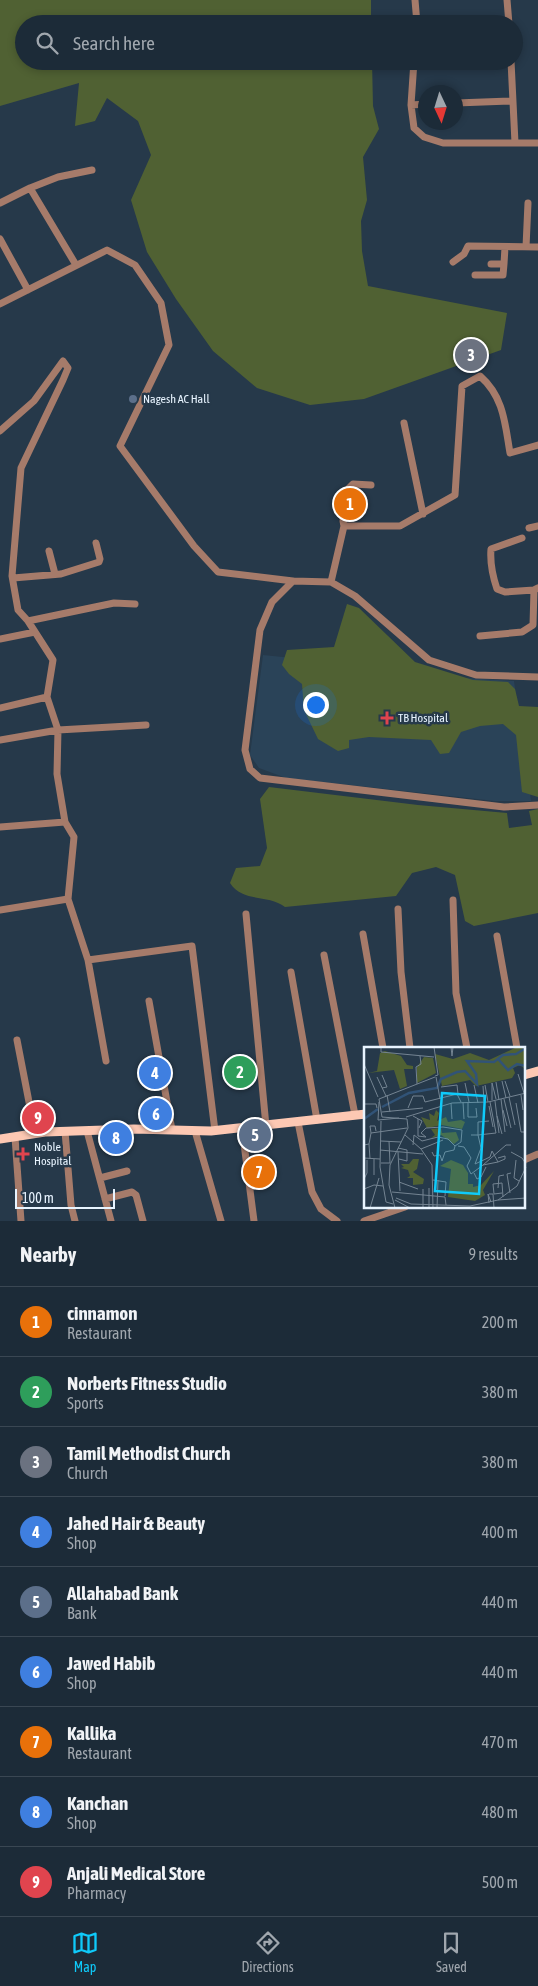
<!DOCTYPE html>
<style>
body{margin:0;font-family:"Asap Condensed",sans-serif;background:#253340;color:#f1f3f6}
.compass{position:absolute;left:418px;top:85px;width:45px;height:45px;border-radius:50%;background:#1c2b38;box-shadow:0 2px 8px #0003;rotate:176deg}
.scale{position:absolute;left:15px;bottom:12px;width:100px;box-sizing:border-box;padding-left:5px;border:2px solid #e8f4ff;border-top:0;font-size:14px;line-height:18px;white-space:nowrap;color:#e8f4ff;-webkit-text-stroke:4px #26394a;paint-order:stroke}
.you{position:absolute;left:315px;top:704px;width:18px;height:18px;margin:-12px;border:4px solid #fff;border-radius:50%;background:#1a73e8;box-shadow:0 0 0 8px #1a73e833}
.badge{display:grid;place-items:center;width:32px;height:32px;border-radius:50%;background:#0fcafa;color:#fff;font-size:16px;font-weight:700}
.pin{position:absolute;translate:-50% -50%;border:2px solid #fff;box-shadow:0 1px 5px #0006}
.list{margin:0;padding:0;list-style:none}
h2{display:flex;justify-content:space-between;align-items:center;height:65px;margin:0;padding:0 20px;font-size:21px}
h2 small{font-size:16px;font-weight:400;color:#a0a7ae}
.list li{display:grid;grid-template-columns:32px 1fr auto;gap:15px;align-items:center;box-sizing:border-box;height:70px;padding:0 20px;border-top:1px solid #3a4753}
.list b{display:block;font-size:19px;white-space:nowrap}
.list p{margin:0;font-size:16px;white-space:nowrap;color:#a0a7ae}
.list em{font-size:16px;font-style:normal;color:#a0a7ae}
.icon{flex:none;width:28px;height:28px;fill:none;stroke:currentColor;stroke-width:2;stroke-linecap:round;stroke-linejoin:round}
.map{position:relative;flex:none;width:538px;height:1221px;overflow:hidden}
.search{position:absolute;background:#1c2b38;box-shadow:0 2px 8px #0003;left:15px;right:15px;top:15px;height:55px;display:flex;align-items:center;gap:12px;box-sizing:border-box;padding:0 18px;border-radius:28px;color:#a0a7ae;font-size:19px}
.sheet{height:695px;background:#1c2b38}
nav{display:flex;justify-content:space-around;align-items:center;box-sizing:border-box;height:70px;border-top:1px solid #3a4753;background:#1c2b38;font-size:14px;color:#a0a7ae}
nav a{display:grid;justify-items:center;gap:2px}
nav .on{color:#0fcafa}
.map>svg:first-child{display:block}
</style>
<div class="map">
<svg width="538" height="1221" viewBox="0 0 538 1221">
<rect width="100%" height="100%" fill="#26394a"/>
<!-- built -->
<path fill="#2a4358" d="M263 655 341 663 417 675 514 681 531 801H495L286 778 259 768 250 755Z"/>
<!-- green -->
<path fill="#506133" d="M0 0H371V24H24V61H372L373 106 379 129 363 157 367 200 361 221 362 251 368 286 507 313 501 350 364 399 310 405 257 388 213 351 176 299 147 252 131 200 151 155 138 121 107 98 95 121 75 126 79 83 0 106Z
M347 604 359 608 415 662 473 680 508 682 515 689 519 706 538 707V797L522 792 516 735 503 724 480 726 461 732 449 753 440 754 431 740 369 737 349 740V748L338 751 318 739 304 710 302 684 289 674 282 665 287 650 334 647Z
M269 787 418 805 507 813 509 828 532 825 529 811 538 809V913L474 926 465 921 455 875 436 867 412 873 396 896 285 907C269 894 243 903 230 883L236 868 260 866 267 848 260 799Z"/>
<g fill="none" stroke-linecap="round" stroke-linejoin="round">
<!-- minor -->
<path stroke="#a67b6a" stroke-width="7" d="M415 0 417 24
M507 0 509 24
M414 61 411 105 414 128 424 137 443 143H538
M511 61 515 143
M456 103 513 101
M411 105 426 104
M30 188 58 177 92 170
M0 203 30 188 76 265
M0 239 28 290
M526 247 528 203
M453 262 464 254 468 246 538 247
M491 264H504L505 247
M475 275H503L504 264
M0 304 107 250 135 265 161 303 169 345 120 446 194 546 218 572 293 581
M404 423 423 514
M0 431 34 401 63 361 68 368 63 380 21 468 12 576 18 610 28 621 53 660 47 697 58 730 0 740
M344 526 343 521 349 488 353 484 371 485
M529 528 538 526
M522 538 491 549C490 561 493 577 497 589L505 592 534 590
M49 551 55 574
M13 578 61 574 99 562 100 559 96 543
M331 582 344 526H400L455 495 462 386 480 376C504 397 505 424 510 453L538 445
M28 621 114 603 135 604
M480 636 522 632 533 625 534 590 538 588
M0 639 35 632
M538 677 476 675 429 660 355 596 331 582 293 581 272 602 260 630 245 750 250 769 260 778 504 807 538 805
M0 708 47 697
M0 827 65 822
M68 899 88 960
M453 900 456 993 467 1048
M398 909 401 972 410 1048
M0 910 68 899 74 837 65 822 57 774 58 730 146 725
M246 914 266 1126
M363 934 383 1048
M497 936 517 1048
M324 955 355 1115
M291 972 317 1120
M149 1001 172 1130
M17 1040 35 1133
M106 1061 88 960 192 946 215 1131
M298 1122 312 1192 321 1209 337 1221
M242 1128 254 1221
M65 1131 71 1205 75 1221
M87 1131 111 1221
M195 1131 221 1221
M15 1137 21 1221
M524 1160 538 1154
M100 1178 127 1171
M105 1199 132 1192 136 1195 143 1221
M364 1221 405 1207"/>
<!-- major -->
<path stroke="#fdc8b3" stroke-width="9" d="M524 1075 538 1071
M0 1139 45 1132 134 1129 211 1131 366 1114"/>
</g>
<!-- markers -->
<circle fill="#5c6f8a" stroke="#26394a" stroke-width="2" cx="133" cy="399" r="5"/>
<g fill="#e0444e" stroke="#26394a" stroke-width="2">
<path d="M384.5 710.5h5v5h5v5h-5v5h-5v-5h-5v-5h5z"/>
<path d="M20.5 1146.5h5v5h5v5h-5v5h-5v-5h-5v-5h5z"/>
</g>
<g text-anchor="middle" stroke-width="5" stroke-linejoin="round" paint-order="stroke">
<!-- poi labels -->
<g font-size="12" fill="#e8f4ff" stroke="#26394a" text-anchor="start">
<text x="143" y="403">Nagesh AC Hall</text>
<text x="398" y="722">TB Hospital</text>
<text x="34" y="1151">Noble<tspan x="34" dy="14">Hospital</tspan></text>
</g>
</g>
<!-- overview -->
<g transform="translate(364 1047)">
<rect width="161" height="161" fill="#26394a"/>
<path d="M153 0H161V22L156 18 149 21 151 26 148 31 112 39 106 33 78 39 71 7 89 12 106 6 125 13ZM21 4 37 9 43 18 49 19V22H40L43 39 36 42 30 23 4 26 13 24 16 6ZM60 10 69 11 72 26 53 36V20ZM72 63 75 66 73 74 82 70 84 75 97 73 101 75 98 82 78 78 63 81 57 70 66 73 65 66 70 69ZM77 81 78 86 92 85 95 93 90 97 77 88 67 91 71 88 67 82ZM49 112H55L53 122 49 125 60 132 59 137 49 138V131H43L46 129 44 123 37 121 40 120 37 117H45ZM87 113 99 118 104 126V137H109V140L117 138 130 124 119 143 121 148 111 154 84 150 87 122 76 119Z" fill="#506133"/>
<path fill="none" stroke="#315377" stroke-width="2.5" d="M134 12 144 23 153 17 162 19M18 60 45 46 73 41 77 32 93 25 101 24 113 37 112 27 103 14 130 15 139 8 152 7 162 1M0 72 14 62"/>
<path fill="none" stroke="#748492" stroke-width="1" d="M17 0V5L70 10M70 0 74 28 71 29M87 0 88 9 89 0M0 17 14 50M154 27 160 46M18 28 23 40 18 41M13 30 22 49M72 30 76 52M138 34 142 51M141 34 146 49M132 35 135 53M101 36 105 55M53 37 52 20 57 17 56 9M110 38 114 56M121 38 124 55M119 39 120 54M77 40 93 38 94 47M23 48 26 65M157 48 159 63M145 50 151 78M15 52 18 70 43 72 44 81 26 118 25 138 31 161M15 52 71 30M137 52 141 85M140 52 147 81M128 53V36L132 52M131 54 135 86M15 55 14 73 35 71M61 55 93 47 97 55M99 55 100 72M104 55V70H113L112 61M87 56 88 72M152 56 157 85H162M125 59 129 80M44 61 49 49H59L61 55M139 63 143 79M18 65 59 61M0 67V57H12L13 61M49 69 58 74 55 81M133 69 138 87M42 70 88 56 124 55 162 46M17 74 16 120 22 155 29 157M7 86 6 79H11L12 84M41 88 57 102 68 118 69 161M107 88H114V75L125 74M17 94 37 95M5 97 7 86 43 81M0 98 5 97 6 112M49 98 50 88 58 94 74 90 84 92 91 99 97 95 98 83 79 80 62 81 57 86 62 90 54 89V72M94 99 100 100 107 111 103 119 107 127 119 118 134 115 128 104 126 110 111 117 117 101 114 88 132 86 126 55M34 101 43 103V114L35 112M57 102 79 93M16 103 59 107M34 105 36 144M68 105 70 109 76 108 78 114 81 105 90 103 91 99M147 105 158 111 162 117M0 111 16 112M134 111 141 109V112L134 115M152 113 150 131 155 134M17 116H26L25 94M119 118 142 98H147M110 126 113 132 117 130 122 120M10 128V112M0 132 3 126V113M69 133 82 135 81 149M35 135 54 142M134 141 135 129 140 128M0 142 10 138 19 139M59 142V161M28 145 81 150 82 158M138 146 130 147 129 137 138 136 139 150M146 146 143 127 147 126M125 147H129L130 161M32 151 47 157 106 159 134 153 153 139 162 120M31 153 46 161M134 153 162 151M125 156 124 147 127 155M6 161 15 131M65 161V141M73 161 74 133"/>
<path fill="#0fcafa" fill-opacity="0.15" stroke="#0fcafa" stroke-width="2.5" d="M78 46 121 49 115 147 71 144Z"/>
<rect width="161" height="161" fill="none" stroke="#e8f4ff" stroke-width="2.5"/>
</g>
</svg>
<svg class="compass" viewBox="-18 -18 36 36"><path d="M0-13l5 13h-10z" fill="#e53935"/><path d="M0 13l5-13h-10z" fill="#a0a7ae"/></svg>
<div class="scale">100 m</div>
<div class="you"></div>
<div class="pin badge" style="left:350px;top:504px;background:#e8710a">1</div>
<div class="pin badge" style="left:240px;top:1072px;background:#2e9e5b">2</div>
<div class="pin badge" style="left:471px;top:355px;background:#6b7280">3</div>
<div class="pin badge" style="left:155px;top:1073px;background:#3f7fe0">4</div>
<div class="pin badge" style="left:255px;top:1135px;background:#5c6f8a">5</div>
<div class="pin badge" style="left:156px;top:1114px;background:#3f7fe0">6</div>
<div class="pin badge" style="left:259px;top:1172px;background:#e8710a">7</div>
<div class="pin badge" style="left:116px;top:1138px;background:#3f7fe0">8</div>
<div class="pin badge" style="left:38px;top:1118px;background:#e0444e">9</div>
<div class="search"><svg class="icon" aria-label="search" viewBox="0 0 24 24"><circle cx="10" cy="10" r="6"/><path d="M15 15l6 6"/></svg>Search here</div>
</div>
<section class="sheet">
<h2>Nearby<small>9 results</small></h2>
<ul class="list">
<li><span class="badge" style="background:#e8710a">1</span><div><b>cinnamon</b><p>Restaurant</p></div><em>200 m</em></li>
<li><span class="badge" style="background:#2e9e5b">2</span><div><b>Norberts Fitness Studio</b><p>Sports</p></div><em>380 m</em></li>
<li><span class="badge" style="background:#6b7280">3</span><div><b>Tamil Methodist Church</b><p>Church</p></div><em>380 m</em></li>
<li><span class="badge" style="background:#3f7fe0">4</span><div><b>Jahed Hair &amp; Beauty</b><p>Shop</p></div><em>400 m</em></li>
<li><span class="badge" style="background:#5c6f8a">5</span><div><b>Allahabad Bank</b><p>Bank</p></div><em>440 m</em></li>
<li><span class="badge" style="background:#3f7fe0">6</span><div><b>Jawed Habib</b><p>Shop</p></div><em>440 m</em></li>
<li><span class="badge" style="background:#e8710a">7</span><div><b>Kallika</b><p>Restaurant</p></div><em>470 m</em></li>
<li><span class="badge" style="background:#3f7fe0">8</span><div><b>Kanchan</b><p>Shop</p></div><em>480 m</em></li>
<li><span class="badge" style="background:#e0444e">9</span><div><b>Anjali Medical Store</b><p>Pharmacy</p></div><em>500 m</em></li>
</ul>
</section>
<nav>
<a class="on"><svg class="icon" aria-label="map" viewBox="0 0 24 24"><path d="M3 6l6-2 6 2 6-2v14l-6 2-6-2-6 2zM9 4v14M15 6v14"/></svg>Map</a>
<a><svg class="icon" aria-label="directions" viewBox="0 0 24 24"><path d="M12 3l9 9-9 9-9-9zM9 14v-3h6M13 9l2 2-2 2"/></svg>Directions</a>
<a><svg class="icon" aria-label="saved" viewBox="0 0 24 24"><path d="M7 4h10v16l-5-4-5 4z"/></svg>Saved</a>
</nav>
